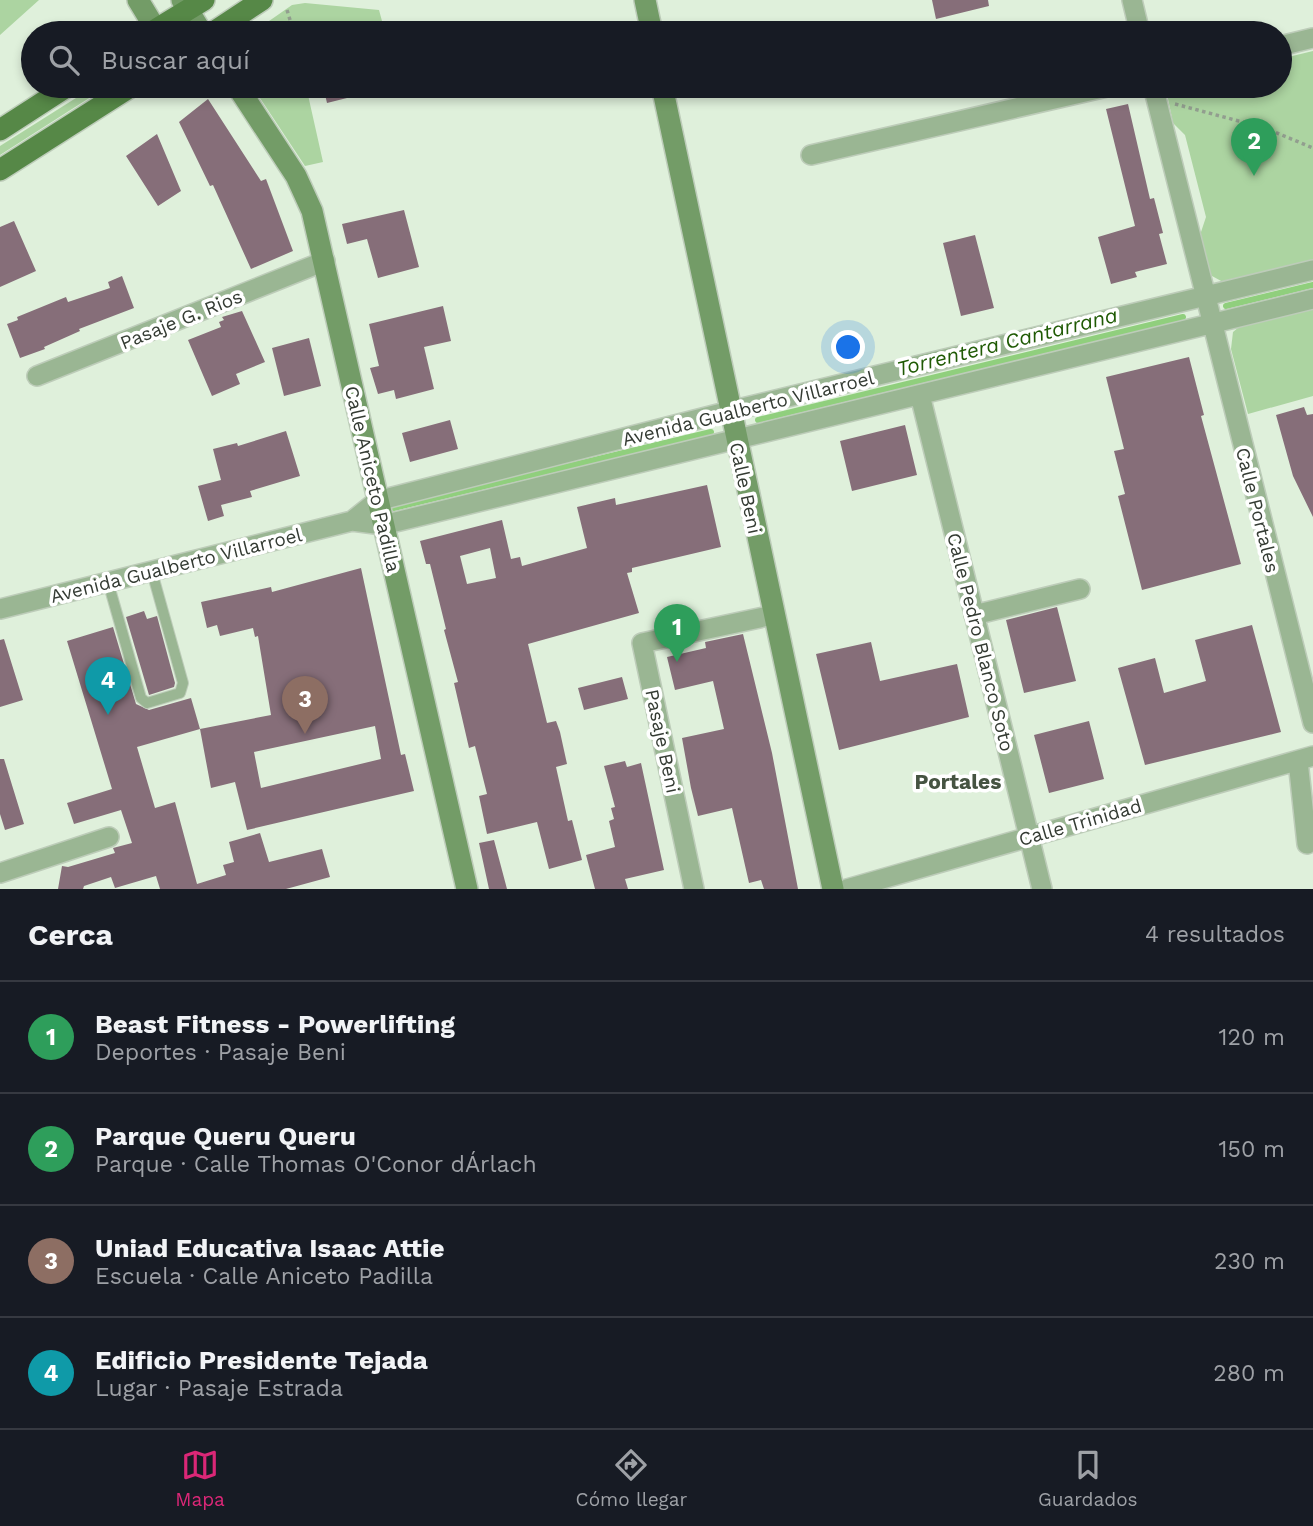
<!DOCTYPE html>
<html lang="es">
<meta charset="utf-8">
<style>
body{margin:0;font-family:"Work Sans",sans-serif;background:#20242c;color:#f1f3f6}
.you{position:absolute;left:849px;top:348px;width:24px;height:24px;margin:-18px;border:5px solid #fff;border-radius:50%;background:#1a73e8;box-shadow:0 0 0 10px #1a73e833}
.badge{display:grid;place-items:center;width:46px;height:46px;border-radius:50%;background:#db2777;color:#fff;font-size:23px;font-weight:700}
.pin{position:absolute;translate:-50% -58px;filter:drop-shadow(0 2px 4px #0008)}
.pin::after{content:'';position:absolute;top:37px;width:24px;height:21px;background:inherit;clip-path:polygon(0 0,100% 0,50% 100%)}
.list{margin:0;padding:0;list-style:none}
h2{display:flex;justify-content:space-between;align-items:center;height:91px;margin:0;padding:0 28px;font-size:30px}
h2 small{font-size:23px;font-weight:400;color:#9ea1a6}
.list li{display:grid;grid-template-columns:46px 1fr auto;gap:21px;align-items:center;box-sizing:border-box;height:112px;padding:0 28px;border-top:2px solid #363941}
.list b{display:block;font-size:26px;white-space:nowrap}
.list p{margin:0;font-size:23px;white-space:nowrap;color:#9ea1a6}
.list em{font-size:23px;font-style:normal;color:#9ea1a6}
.icon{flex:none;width:38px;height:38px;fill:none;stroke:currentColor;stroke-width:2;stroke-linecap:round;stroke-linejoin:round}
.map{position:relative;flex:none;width:1313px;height:889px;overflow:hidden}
.search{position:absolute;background:#171b24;box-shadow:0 4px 10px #0003;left:21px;right:21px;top:21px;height:77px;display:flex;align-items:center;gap:18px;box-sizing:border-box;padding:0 24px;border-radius:38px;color:#9ea1a6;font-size:26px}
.sheet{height:539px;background:#171b24}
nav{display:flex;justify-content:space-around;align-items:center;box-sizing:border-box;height:98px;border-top:2px solid #363941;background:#171b24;font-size:19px;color:#9ea1a6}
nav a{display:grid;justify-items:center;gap:4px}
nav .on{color:#db2777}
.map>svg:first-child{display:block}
</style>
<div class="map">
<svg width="1313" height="889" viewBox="0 0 1313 889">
<rect width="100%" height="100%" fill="#dff0db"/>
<!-- green -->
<path fill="#acd4a1" d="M0 0H39L0 35Z
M305 3 379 10 382 21 332 33H252L292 5Z
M1313 51V260L1223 282 1212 276 1208 269 1200 235 1206 217 1185 135 1173 123 1167 94 1173 86H1280V59Z
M95 86H108L0 155V146Z
M252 86H306L323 162 305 166Z
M1313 309V396L1248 414 1231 349 1233 332 1239 327Z"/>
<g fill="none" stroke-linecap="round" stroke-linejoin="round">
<!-- stream -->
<path stroke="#90cf7d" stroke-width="6" d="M1226 306 1313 285
M758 420 1183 317
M394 508 711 432"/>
</g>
<!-- building -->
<path fill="#866e79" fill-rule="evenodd" d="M932 0H988L989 6 936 19Z
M323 86H374L375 91 327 103Z
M208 99 261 181 266 179 293 251 251 269 213 185 210 186 179 122Z
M1128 104 1150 199 1154 198 1163 233 1159 234 1167 264 1135 272 1137 277 1111 284 1098 237 1135 226 1106 109Z
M157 134 181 191 158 206 126 156Z
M404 210 419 267 378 278 367 239 347 244 342 224Z
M14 221 36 271 0 287V227Z
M975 235 994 308 961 316 943 243Z
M122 276 134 308 79 329 80 331 44 347 45 349 20 358 7 324 18 320 17 317 66 297 68 302 110 288 108 282Z
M443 306 451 341 424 347 434 389 396 399 394 390 378 394 370 368 379 366 369 324Z
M242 311 265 362 236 374 240 384 212 396 188 340 221 327 219 322 224 320 222 317Z
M309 338 321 386 284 396 272 348Z
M1189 357 1204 415 1201 416 1241 564 1142 590 1118 496 1125 494 1114 451 1124 449 1106 377Z
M1304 407 1307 415 1313 414V517L1293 476 1276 415Z
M450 420 458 449 410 462 402 433Z
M905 425 917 475 852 491 840 441Z
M286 431 300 476 250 491 252 497 221 505 224 516 208 521 198 486 221 480 213 449 237 443 238 446Z
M707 485 721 547 632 568V572L627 573 639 613 528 644 547 723 556 721 560 732 567 764 556 767 568 821 572 820 582 860 549 869 537 822 487 834 479 796 487 794 475 746 469 748 454 683 458 682 444 630 446 629 430 564H426L420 541 502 520 511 559 520 557 522 566 587 548 577 507 615 498 616 505ZM490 548 496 578 467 584 460 556Z
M361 568 401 755 405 754 414 791 247 830 235 782 211 788 200 729 271 715 258 636 255 637 253 628 220 636 217 625 207 628 201 602 271 587 272 592ZM375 726 381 759 261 788 254 752Z
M1057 607 1076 681 1024 693 1006 620Z
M144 611 147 619 157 616 175 683 174 687 149 695 126 617Z
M1252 625 1281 732 1145 765 1118 668 1155 658 1164 693 1206 681 1195 640Z
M113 627 136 704 149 710 191 698 200 729 137 747 155 808 175 802 197 884 226 875 223 865 234 862 229 842 260 833 269 862 322 849 330 877 286 889H160L156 876 115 888 111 877 84 886 83 889H58L62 866 68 867 115 853 113 848 132 843 121 810 74 824 67 803 112 789 67 641Z
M743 634 772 753 798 889H764L761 880 749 883 732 808 698 816 691 788 682 738 724 729 713 681 675 690 667 657 706 648 705 642Z
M4 639 23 700 0 707V640Z
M871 642 880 681 957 664 969 717 839 750 816 654Z
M622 677 628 699 584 710 578 688Z
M1089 721 1104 779 1049 793 1034 735Z
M0 759H4L24 824 5 830 0 814Z
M625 761 627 767 641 763 664 870 625 879 628 889H595L586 855 615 847 609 821 614 819 611 808 615 807 604 766Z
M494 840 507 889H489L479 843Z"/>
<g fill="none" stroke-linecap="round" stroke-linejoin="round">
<!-- lane casing -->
<g stroke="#bdccb9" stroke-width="12">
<path id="lane" d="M108 582 141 698 147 703 180 693 183 683 152 572"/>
</g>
<!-- street casing -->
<g stroke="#bdccb9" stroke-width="22">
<path id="street" d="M1132 0 1140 33
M1280 46 1313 38
M1153 86 1313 723
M811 155 1111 86
M37 376 325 261
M920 395 1042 889
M352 521 377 501 730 411 1313 270
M0 609 352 521 383 525 1313 299
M974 615 1080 589
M1298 761 1307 844
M0 873 109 837
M694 889 642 643 773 615
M847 889 1313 756"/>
</g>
<!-- secondary casing -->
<g stroke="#bdccb9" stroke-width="24">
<path id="secondary" d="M138 0 158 33
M182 0 202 33
M645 0 652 33
M237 86 296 176 312 211 467 889
M662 86 833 889"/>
</g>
<!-- primary casing -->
<g stroke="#bdccb9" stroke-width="24">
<path id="primary" d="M150 33 204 0
M212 33 262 0
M0 130 68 86
M0 170 132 86"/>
</g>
<!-- path -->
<path stroke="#929e8f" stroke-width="3.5" stroke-dasharray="3.5 3.5" stroke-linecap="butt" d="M287 10 294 33
M1175 104 1265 128 1313 148"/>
<!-- lane -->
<use href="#lane" stroke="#9ab693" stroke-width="10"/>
<!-- street -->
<use href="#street" stroke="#9ab693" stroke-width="19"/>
<!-- secondary -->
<use href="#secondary" stroke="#739c67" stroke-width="21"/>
<!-- primary -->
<use href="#primary" stroke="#568847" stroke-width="21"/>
</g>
<g text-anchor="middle" stroke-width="7" stroke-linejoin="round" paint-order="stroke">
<!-- street labels -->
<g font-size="19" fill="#343b33" stroke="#fff">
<text transform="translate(181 319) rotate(-22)" y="7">Pasaje G. Rios</text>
<text transform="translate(748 408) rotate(-14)" y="7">Avenida Gualberto Villarroel</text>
<text transform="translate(373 479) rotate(77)" y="7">Calle Aniceto Padilla</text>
<text transform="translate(746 488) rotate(78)" y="7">Calle Beni</text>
<text transform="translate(1258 510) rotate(76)" y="7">Calle Portales</text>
<text transform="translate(176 565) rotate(-14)" y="7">Avenida Gualberto Villarroel</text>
<text transform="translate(981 642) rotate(76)" y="7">Calle Pedro Blanco Soto</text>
<text transform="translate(663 741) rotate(78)" y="7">Pasaje Beni</text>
<text transform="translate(1080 822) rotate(-16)" y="7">Calle Trinidad</text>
</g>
<!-- water labels -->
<g font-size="21" font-style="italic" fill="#1f5a04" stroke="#fff">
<text transform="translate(1007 342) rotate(-14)" y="7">Torrentera Cantarrana</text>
</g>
<!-- neighbourhood labels -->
<g font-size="21" font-weight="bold" fill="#455341" stroke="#fff">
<text x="958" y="789">Portales</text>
</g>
</g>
</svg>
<div class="you"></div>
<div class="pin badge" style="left:677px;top:662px;background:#2e9e5b">1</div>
<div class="pin badge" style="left:1254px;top:176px;background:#2e9e5b">2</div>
<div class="pin badge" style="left:305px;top:734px;background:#8d6e63">3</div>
<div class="pin badge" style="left:108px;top:715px;background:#0f9aa8">4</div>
<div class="search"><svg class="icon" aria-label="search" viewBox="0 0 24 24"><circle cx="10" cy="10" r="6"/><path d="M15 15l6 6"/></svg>Buscar aquí</div>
</div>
<section class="sheet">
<h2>Cerca<small>4 resultados</small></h2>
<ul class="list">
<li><span class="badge" style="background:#2e9e5b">1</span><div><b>Beast Fitness - Powerlifting</b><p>Deportes · Pasaje Beni</p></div><em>120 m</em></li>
<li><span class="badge" style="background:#2e9e5b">2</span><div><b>Parque Queru Queru</b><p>Parque · Calle Thomas O'Conor dÁrlach</p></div><em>150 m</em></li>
<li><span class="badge" style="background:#8d6e63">3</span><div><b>Uniad Educativa Isaac Attie</b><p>Escuela · Calle Aniceto Padilla</p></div><em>230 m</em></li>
<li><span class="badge" style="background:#0f9aa8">4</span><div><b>Edificio Presidente Tejada</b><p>Lugar · Pasaje Estrada</p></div><em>280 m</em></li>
</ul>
</section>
<nav>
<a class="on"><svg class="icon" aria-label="map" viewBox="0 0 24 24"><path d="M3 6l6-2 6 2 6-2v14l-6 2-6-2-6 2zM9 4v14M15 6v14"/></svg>Mapa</a>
<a><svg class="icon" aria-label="directions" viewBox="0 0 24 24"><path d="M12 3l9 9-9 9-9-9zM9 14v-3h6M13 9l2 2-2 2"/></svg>Cómo llegar</a>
<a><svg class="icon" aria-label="saved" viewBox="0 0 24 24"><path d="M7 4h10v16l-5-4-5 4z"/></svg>Guardados</a>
</nav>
